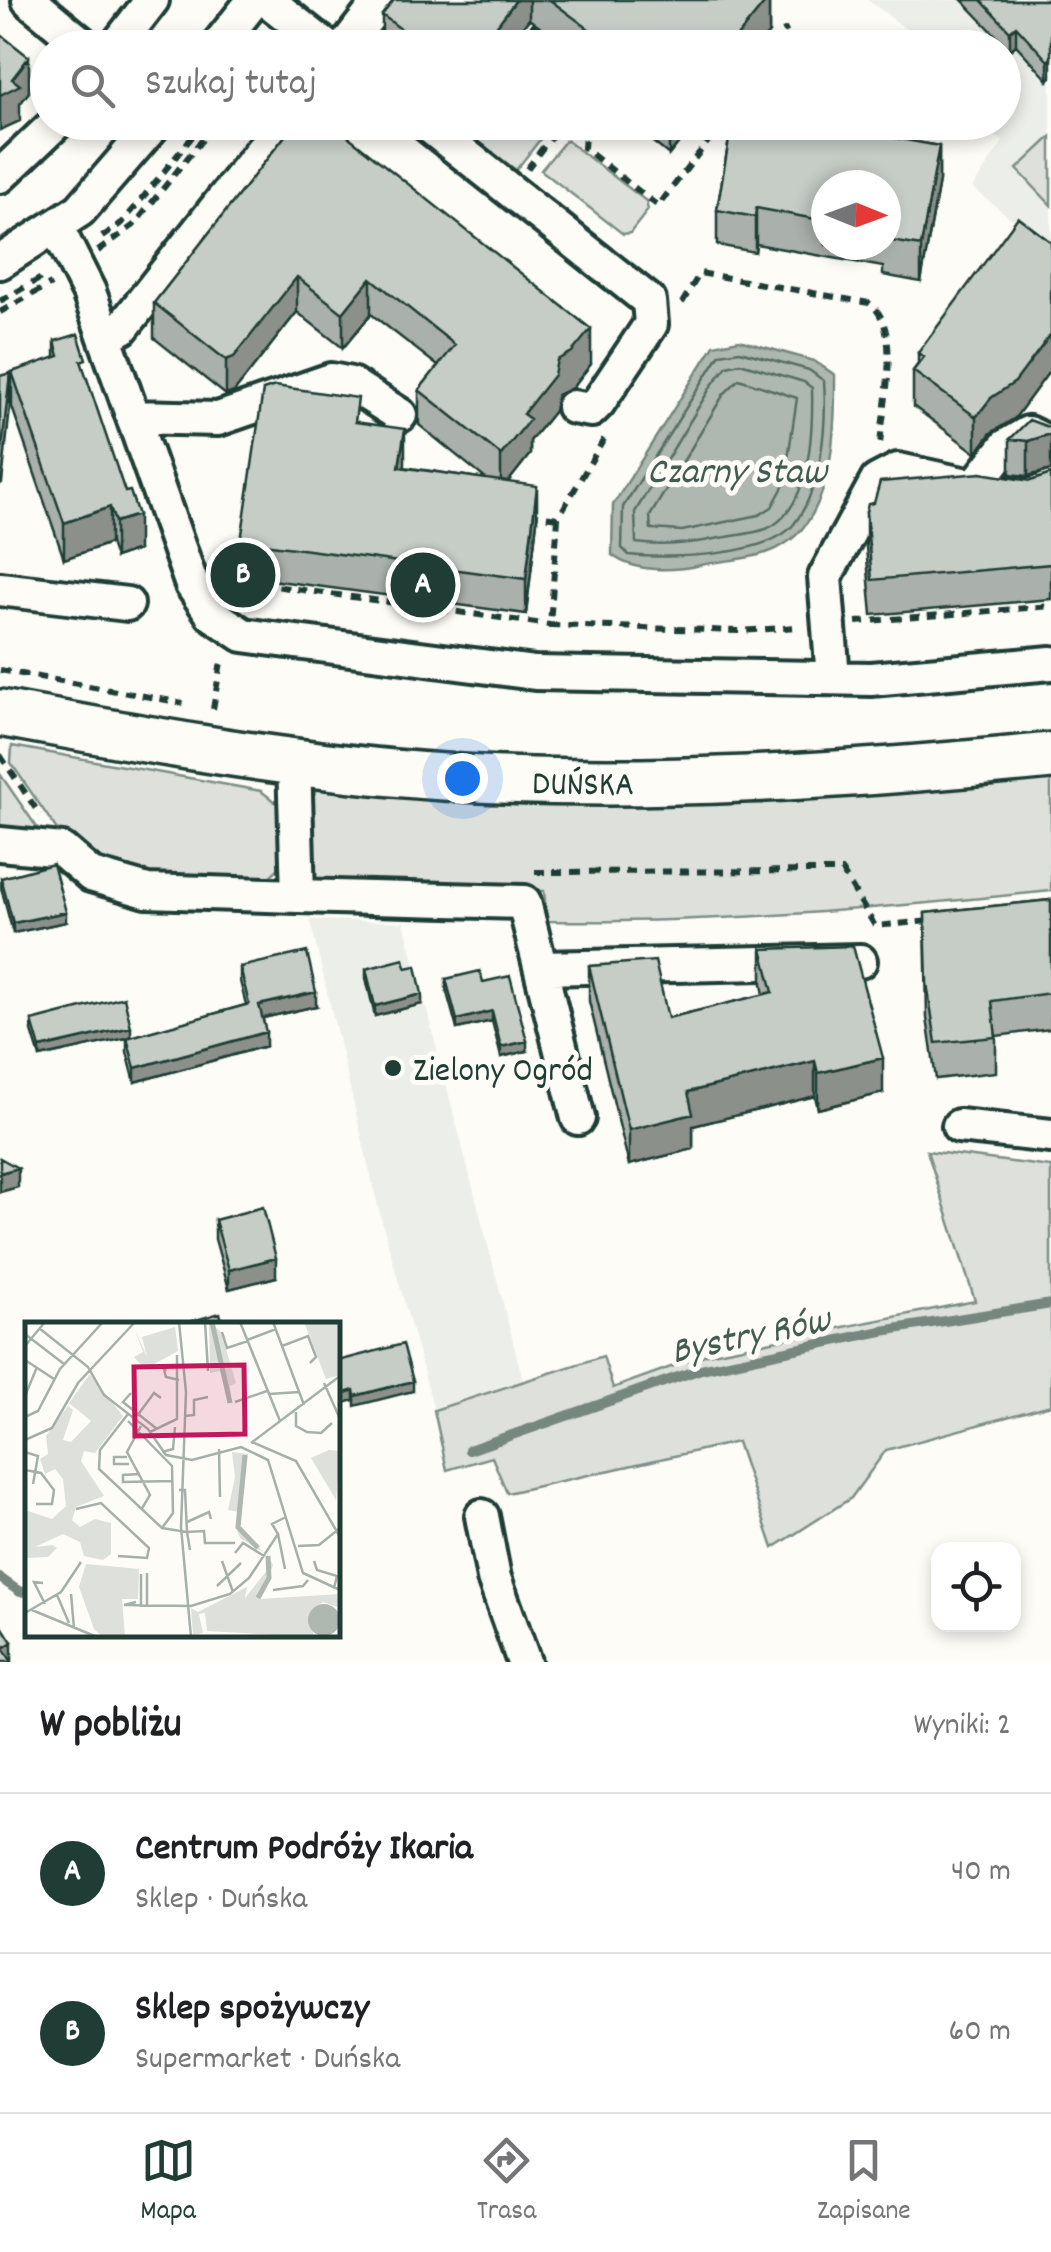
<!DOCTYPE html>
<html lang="pl">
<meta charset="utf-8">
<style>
body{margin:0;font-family:Dekko,sans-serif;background:#f2f2f2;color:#202124}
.controls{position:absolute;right:30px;bottom:30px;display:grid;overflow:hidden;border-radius:20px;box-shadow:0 5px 15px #0003}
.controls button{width:90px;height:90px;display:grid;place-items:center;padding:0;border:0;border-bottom:2px solid #e0e0e0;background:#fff;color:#202124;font:50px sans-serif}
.compass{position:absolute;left:811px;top:170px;width:90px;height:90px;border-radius:50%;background:#fff;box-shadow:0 5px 15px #0003;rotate:91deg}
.you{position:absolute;left:462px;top:778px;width:35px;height:35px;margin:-25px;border:8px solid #fff;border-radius:50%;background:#1a73e8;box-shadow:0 0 0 15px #1a73e833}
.badge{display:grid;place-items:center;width:65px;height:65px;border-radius:50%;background:#1f3d34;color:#fff;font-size:32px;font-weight:700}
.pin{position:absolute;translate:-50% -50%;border:5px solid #fff;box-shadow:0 2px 10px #0006}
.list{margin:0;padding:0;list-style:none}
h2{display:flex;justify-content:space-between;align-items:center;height:130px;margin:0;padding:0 40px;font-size:42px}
h2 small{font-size:32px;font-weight:400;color:#757577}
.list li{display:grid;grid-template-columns:65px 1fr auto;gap:30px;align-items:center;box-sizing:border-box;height:160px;padding:0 40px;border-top:2px solid #e0e0e0}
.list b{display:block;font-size:38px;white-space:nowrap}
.list p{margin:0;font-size:32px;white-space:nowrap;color:#757577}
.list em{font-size:32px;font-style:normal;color:#757577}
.icon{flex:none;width:55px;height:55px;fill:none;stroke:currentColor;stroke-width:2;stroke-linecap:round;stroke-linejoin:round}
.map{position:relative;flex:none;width:1051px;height:1662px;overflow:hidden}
.search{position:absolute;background:#fff;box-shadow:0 5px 15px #0003;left:30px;right:30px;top:30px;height:110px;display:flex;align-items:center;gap:25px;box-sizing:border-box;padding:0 35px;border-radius:55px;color:#757577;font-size:38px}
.sheet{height:450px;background:#fff}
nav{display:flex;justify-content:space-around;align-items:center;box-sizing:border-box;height:140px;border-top:2px solid #e0e0e0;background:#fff;font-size:28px;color:#757577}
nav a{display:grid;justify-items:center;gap:5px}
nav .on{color:#1f3d34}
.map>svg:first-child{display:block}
</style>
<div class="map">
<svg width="1051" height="1662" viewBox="0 0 1051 1662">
<rect width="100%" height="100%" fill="#fdfcf7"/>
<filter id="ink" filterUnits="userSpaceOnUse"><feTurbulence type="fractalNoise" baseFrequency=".01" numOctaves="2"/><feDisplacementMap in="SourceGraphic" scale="20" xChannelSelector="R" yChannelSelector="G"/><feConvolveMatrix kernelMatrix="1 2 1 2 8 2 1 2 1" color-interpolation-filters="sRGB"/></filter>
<g filter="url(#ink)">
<!-- built -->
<path fill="#eceee9" d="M868 0H1051V249L972 188 1003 142 978 123 1004 122V48L930 47Z
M310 920 404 922 524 1384 434 1410 380 1214Z"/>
<!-- green -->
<path fill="#dde0db" stroke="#7e8e88" stroke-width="2.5" d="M466 123V122L553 123 516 170 466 132Z
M1051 137V205L1017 169Z
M566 140 646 201 648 210 630 233 623 234 541 170Z
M12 746 261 791 283 808 282 865 263 883 147 880 95 867 68 846 11 763Z
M0 774 45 839 0 835Z
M1051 775V891C883 908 716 924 547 921L544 891 329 886 313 878 309 801 320 786Z
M927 1151 1051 1167V1405L886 1450 851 1498 773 1548 737 1442 507 1493 492 1457 447 1470 434 1410 603 1356 613 1388 707 1354 975 1301Z"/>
<!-- water -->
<path fill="#aeb8b1" stroke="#75877f" stroke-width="2.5" d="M739 340 814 361 835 375C835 431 835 521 776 549 755 559 724 560 701 565 674 571 635 573 612 555L613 505 714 345Z"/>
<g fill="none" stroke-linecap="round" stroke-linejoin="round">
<!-- shore -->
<path stroke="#586e66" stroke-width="2.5" d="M740 351 809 370 824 381C827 425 822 488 794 524 768 557 668 559 629 555L622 548 623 507 720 354Z
M740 363 804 382 812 388C813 429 811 510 766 529 752 534 735 535 720 538 691 544 665 547 636 543L635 512 712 385 727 366Z
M739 379 797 398 784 485 772 507 759 515 682 531 651 529 650 516 724 394Z"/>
<!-- stream -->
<path stroke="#75877f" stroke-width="10" d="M469 1450 701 1369 882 1331 1051 1304
M0 1578 20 1592 28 1591"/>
<!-- street casing -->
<g stroke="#1f3d34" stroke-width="40">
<path id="street" d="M29 0 87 48
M267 0 328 48
M115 48 152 0
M216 48 254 0
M344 48 381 0
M424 122 649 301 651 324 598 403 591 410 573 407
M0 176 57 122
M57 228 89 292 192 585 212 614 243 635 535 673 871 679 1051 663
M0 262 80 210 156 122
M104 333 122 328 284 122
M133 417 218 419 331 380 351 384 400 415
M975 486 1006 446 1028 433 1051 444
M0 589 127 604
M833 678 825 577 877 481 898 470 1013 495 1031 496 1051 488
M294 761 298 896 524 902 578 1118
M0 844 62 850 91 875 147 891 298 896
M541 968 860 961
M959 1126 1051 1136
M482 1516 494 1578 524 1662"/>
</g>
<!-- secondary casing -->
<g stroke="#1f3d34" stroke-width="52">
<g id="secondary">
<path id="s1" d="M0 713C147 740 295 767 444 777 647 790 849 776 1051 756"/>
</g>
</g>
<!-- path -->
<path stroke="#1f3d34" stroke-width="6" stroke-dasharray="10 8" stroke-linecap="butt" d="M537 20 527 35 543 48
M507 36 527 35 517 48
M782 48 789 38 784 28
M586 122 584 148 658 206 723 122
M527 169 562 122
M102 237 123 222 204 122
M98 251 134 225 216 122
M0 301 47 275
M682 303 700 273 869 303C903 326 883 407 880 445
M0 312 51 284
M604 439 558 518 550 625 740 631 798 627
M529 514 558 518
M225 579 550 625
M856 622 1051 606
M0 670 183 703
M213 709 222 656
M0 755 40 815
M535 872 842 871 875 926 930 921"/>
<!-- street -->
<use href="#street" stroke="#fdfcf7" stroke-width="32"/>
<!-- secondary -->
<use href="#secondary" stroke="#fdfcf7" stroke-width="45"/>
</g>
<!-- wall -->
<path fill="#aab0ab" stroke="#1f3d34" stroke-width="2.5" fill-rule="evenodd" d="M394 0H769V33L756 48H567L529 19 507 48H382V15Z
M962 0H1051L1048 80 1016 45 1010 50Z
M296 122 591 364 572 388 557 395 554 411 530 441V454L508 482 537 521 526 614 241 576V541L358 422 404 467 486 479 419 425V390L438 366 371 314 343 348 297 312 234 392 226 395 154 338V303Z
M628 122H695L669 155Z
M732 122H807L939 146V181L921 282 883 275V267L756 244 755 252 717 245V210ZM826 185H886V245H826Z
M55 341 86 376 138 550 115 558 110 543 64 559 12 407V372L55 358Z
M918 353 1015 418 991 433 976 453 913 406V371L918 364Z
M1051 428V470L1028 476 1010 474V439Z
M1051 474V599L872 615 866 547V512L1031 481Z
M1 878 66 922 13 933 1 888Z
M1051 900V1029L996 1036V1072L936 1079 927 1018 925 913Z
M762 949 883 1093 818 1109 815 1096 693 1126V1149L629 1165 589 1001V966L668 1018 764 995 762 984Z
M240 967 316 1006 263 1018 266 1046 135 1082 127 1052V1038L129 1037 40 1057 32 1031V1021L131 1037 246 1005 240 981Z
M406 968 422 1004 375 1016 366 978V969Z
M446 979 483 982 527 1051 501 1057 492 1021 457 1029 446 989Z
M215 1220 276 1277 229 1289 215 1239Z"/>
<!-- shaded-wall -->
<path fill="#8b908b" stroke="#1f3d34" stroke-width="2.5" d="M516 0H529V19L507 48H480Z
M767 0H769V33L756 48H728Z
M1016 26V45L1010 50V31Z
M29 57V92L20 104V121L0 130V95Z
M1051 58V77L1048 80V61Z
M669 122H695L669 155Z
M939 146V181L921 282V246Z
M756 208V244L755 252V217Z
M297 277V312L234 392 226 395V360Z
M371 278V314L343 348V313Z
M591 329V364L572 388 557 395 554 411 530 441V454L501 491V455L523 414 557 360Z
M1051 334V369L1015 418 991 433 976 453V417L991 398Z
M10 373V408L2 483 0 484V448Z
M405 429V464L399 501V467Z
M1051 434V470L1028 476V441Z
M537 486V521L526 614V579Z
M110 507V543L64 559V523Z
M138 515V550L115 558V522Z
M66 912V922L13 933V923Z
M316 992V1006L259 1019V1005Z
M422 994V1004L375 1016V1006Z
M492 1011V1021L457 1029V1020Z
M131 1027V1037L40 1057V1048Z
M266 1032V1046L135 1082V1068Z
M527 1041V1051L501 1057V1047Z
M883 1058V1093L818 1109V1073Z
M815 1061V1096L693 1126V1149L629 1165V1130L688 1092Z
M18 1168V1187L0 1192V1173Z
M276 1258V1277L229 1289V1270Z
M413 1381V1391L355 1406V1396Z
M354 1390V1400L338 1405V1395Z
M12 1642V1660L8 1662 3 1648Z"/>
<!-- building -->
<path fill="#c6cdc7" stroke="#1f3d34" stroke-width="2.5" d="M394 0H516L480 48H426L382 15Z
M550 0H767L728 48H606L609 44Z
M981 0H1051V58L1048 61 1016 26 1010 31Z
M0 34 29 57 12 79 20 85 0 95Z
M296 122H330L591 329 572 352 557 360 554 375 523 414 530 419 501 455 419 390 455 345 371 278 343 313 297 277 234 357 226 360 154 303Z
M732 122H807L939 146 921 246 886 240V185H826V221L756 208 755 217 717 210Z
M1018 217 1051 242V334L1015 382 991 398 976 417 913 371 924 357 918 353Z
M78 334 86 359 81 361 125 492 130 491 138 515 115 522 110 507 64 523 12 372 59 356 55 341Z
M10 373 2 448H0V376Z
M275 386 358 398 355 422 405 429 399 467 537 486 526 579 241 541 263 390Z
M1029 420 1051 428V434L1028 441 1010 439Z
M981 473 1031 481 1051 474V564L872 580 866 512 868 504 874 503 880 482Z
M53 864 66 912 13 923 1 878Z
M1051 900V993L992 1001 996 1037 936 1043 927 983 925 913Z
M853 946 883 1058 818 1073 815 1061 688 1092 693 1114 629 1130 589 966 655 961 668 1018 773 992 762 949Z
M307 952 316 992 259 1005 266 1032 135 1068 127 1038 249 1004 240 967Z
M404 959 406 968 416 966 422 994 375 1006 366 969Z
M480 971 483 982 510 976 527 1041 501 1047 492 1011 457 1020 446 979Z
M124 997 131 1027 40 1048 32 1021Z
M0 1158 18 1168 0 1173Z
M263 1207 276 1258 229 1270 215 1220Z
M220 1313 223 1324H193L192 1321Z
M403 1344 413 1381 355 1396 354 1390 338 1395V1361Z
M0 1623 12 1642 3 1648 12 1662H0Z"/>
</g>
<!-- markers -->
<circle fill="#1f3d34" stroke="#fdfcf7" stroke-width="4" cx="393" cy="1068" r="10"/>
<g text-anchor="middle" stroke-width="10" stroke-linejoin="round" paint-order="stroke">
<!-- street labels -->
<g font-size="35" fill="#1f3d34" stroke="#fdfcf7">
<text dy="12" stroke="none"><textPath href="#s1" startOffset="588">DUŃSKA</textPath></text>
</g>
<!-- poi labels -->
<g font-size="35" fill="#1f3d34" stroke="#fdfcf7" text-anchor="start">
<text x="413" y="1080">Zielony Ogród</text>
</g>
<!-- water labels -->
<g font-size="38" font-style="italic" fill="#435c53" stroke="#fdfcf7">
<text x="737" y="482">Czarny Staw</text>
<text transform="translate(750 1333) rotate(-12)" y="13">Bystry Rów</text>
</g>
</g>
<!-- overview -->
<g transform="translate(25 1322)">
<rect width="315" height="315" fill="#fdfcf7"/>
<path d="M184 0 196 10 211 61 205 64 207 83 195 49 185 51ZM279 0H315V53L301 57ZM150 5 153 29 120 47 109 35 118 30 110 8 122 35 117 15ZM65 52 98 94 70 131 59 129 56 139 79 174 51 185 47 198 55 205 70 197 86 201V232L78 238 59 234 55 220 38 212 10 225 28 223 32 226 23 235 0 236V188L27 197 41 184 38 157 30 147 20 152 15 137 23 132 21 114 43 84 48 88 38 118 46 120 66 99 44 81ZM304 128 315 129 311 178 286 136ZM207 130 223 132 215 205 239 231 215 216 211 205 215 190 203 188 210 155ZM242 231 248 243 235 277 315 272 312 285 298 280 289 287 288 315 182 309 180 291 174 292 178 311 168 313 166 286 173 290 222 265 220 276 244 246ZM61 242 114 247 113 277H97L100 315H78L69 307 54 265Z" fill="#dde0db"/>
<path d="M283 298a16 16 0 1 1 32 0a16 16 0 1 1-32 0Z" fill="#aeb8b1"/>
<path fill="none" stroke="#aeb8b1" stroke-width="5" d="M187 0 205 81M220 133 213 205 233 226M233 276 244 256 243 234"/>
<path fill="none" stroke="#a4b0a9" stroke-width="2.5" d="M154 0 161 70 156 205 166 315M180 0 183 49M215 0 255 99M248 0 279 83M14 6 63 45 79 73 123 107 141 133 167 138 216 125 243 138 278 251 315 268M197 10 202 26 223 19M0 12 39 42M222 18 251 7M0 24 20 0M257 24 283 14 291 35 285 41M0 38 29 57M141 49 138 44 141 55 154 58M299 61 315 97M106 71 98 80 132 107M244 72 274 70M0 74 12 45M210 80 242 69M271 90V104L282 110 296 111 307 101M103 92 75 128 74 147 137 206 162 210 165 228M112 94 129 71 136 76M160 94 169 93V78L183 75M0 95 13 89 35 47 78 0M103 99 147 144 148 191 137 206M125 110 152 97V33M0 118 27 106 53 61 110 0M227 120 271 139 315 215M226 121 315 54M194 127 195 175M0 130 13 134 8 162M137 130 148 127 150 105M102 135H89V142H104M0 148 16 151 29 168 27 182H11M115 152 98 153V160L147 159M154 168H160L162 210 179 209 180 221H210M51 187 76 181 124 226 122 236 93 234M116 188 125 173 102 130 116 104M162 200 184 190 186 197M253 212 260 247M273 224 294 223 315 206M210 231 218 221 239 234M197 239 208 270M289 239 292 248 312 254 309 266M122 251V285M116 252V285M18 261 9 260 20 282M192 264 216 241M248 268 278 264 283 258M46 272 49 306M32 273 44 301M111 280 99 283 166 284 205 272 224 256 253 212 247 202 261 195M7 288 72 315M0 291 36 270 56 240"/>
<path fill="#c2185b" fill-opacity="0.15" stroke="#c2185b" stroke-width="5" d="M219 43 220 112 110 114 109 45Z"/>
<rect width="315" height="315" fill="none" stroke="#1f3d34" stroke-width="5"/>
</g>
</svg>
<div class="controls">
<button><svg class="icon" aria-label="locate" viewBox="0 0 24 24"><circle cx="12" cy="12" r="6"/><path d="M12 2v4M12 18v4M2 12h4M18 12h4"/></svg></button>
</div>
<svg class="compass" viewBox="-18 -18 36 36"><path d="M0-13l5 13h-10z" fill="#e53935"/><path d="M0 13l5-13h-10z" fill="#757577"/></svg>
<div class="you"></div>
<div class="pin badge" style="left:423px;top:585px">A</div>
<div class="pin badge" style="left:243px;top:575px">B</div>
<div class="search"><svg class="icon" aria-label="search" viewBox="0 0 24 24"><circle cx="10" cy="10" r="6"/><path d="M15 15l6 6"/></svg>Szukaj tutaj</div>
</div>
<section class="sheet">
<h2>W pobliżu<small>Wyniki: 2</small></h2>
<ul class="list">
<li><span class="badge">A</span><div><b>Centrum Podróży Ikaria</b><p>Sklep · Duńska</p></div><em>40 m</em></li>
<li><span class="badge">B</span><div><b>Sklep spożywczy</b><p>Supermarket · Duńska</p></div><em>60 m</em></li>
</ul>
</section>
<nav>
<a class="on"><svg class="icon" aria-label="map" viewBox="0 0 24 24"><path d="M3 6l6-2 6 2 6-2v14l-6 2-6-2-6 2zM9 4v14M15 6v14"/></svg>Mapa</a>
<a><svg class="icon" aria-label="directions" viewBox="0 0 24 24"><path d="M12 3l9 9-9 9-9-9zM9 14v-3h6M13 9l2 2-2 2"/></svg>Trasa</a>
<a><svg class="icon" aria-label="saved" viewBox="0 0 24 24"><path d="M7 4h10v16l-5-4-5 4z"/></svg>Zapisane</a>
</nav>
